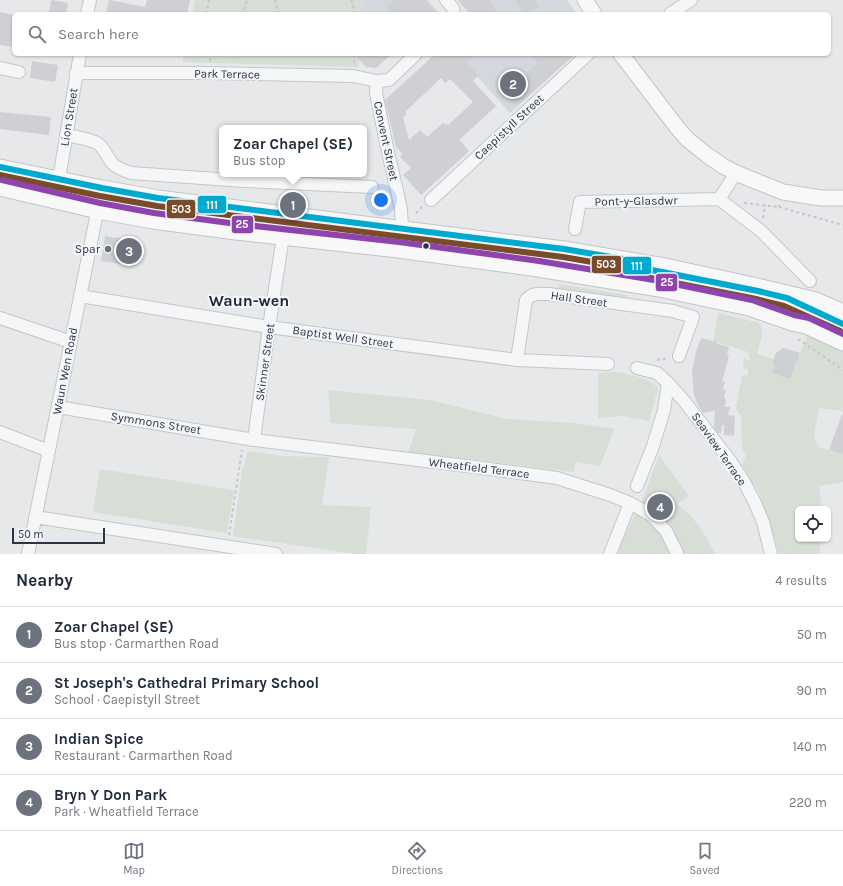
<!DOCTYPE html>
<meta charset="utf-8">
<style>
body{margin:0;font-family:Karla,sans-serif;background:#f2f2f3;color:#1f2937}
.controls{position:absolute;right:12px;bottom:12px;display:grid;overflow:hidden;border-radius:6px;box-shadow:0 1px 3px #0004}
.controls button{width:36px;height:36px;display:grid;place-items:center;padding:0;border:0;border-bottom:1px solid #e0e1e3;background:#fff;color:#1f2937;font:20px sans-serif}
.scale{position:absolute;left:12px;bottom:10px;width:93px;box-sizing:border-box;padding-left:4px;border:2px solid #2b3445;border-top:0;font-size:11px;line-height:14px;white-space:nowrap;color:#2b3445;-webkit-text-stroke:3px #f4f6f9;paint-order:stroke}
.you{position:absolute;left:381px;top:200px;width:14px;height:14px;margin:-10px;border:3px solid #fff;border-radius:50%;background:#1a73e8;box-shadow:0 0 0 6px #1a73e833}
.badge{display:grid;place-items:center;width:26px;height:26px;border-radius:50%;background:#6c737f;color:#fff;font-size:13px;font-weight:700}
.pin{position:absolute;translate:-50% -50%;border:2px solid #fff;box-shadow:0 1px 4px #0006}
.popup{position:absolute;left:219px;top:125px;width:148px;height:52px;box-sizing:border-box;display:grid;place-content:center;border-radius:6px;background:#fff;filter:drop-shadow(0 1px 3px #0005);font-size:13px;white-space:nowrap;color:#747a83}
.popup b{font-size:15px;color:#1f2937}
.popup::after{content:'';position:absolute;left:50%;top:100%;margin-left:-8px;border:8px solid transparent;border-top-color:#fff}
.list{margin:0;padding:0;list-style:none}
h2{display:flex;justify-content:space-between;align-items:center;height:52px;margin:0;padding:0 16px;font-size:17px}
h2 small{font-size:13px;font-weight:400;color:#747a83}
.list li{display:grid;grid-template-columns:26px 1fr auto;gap:12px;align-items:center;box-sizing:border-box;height:56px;padding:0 16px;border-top:1px solid #e0e1e3}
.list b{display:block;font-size:15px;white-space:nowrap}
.list p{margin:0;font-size:13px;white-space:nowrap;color:#747a83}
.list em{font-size:13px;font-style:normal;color:#747a83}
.icon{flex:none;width:22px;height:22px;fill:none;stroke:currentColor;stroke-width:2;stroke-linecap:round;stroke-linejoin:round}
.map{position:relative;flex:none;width:843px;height:554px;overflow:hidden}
.search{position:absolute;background:#fff;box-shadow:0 1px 3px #0004;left:12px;right:12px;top:12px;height:44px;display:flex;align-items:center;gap:10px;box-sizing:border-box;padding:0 14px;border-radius:6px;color:#747a83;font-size:15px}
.sheet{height:276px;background:#fff}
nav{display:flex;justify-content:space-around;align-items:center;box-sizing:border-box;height:56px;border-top:1px solid #e0e1e3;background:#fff;font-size:11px;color:#747a83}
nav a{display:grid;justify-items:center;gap:2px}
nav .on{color:#6c737f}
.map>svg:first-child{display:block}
</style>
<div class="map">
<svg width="843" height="554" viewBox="0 0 843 554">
<rect width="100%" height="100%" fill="#e6e8ea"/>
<!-- built -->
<path fill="#d4d7dd" d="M365 0H427L440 14H360Z
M458 0H567L576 14H470Z
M435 54H575L510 113 477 76 460 82 434 55Z"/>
<!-- green -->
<path fill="#d6ded6" d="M195 0H365L360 14H192Z
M184 54H361L358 67H355L182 62Z
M123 200 185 209 342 227 341 238 159 216 107 206C112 202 117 201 123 200Z
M363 230 387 234C381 241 370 240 362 239Z
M425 238 512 250 557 263V266L512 253 425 241Z
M559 284 627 295V300L558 289Z
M718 313 759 323C766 332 759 344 757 354L773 359 772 363 775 365 772 373 790 379 807 336 837 346 843 349V411L819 408 814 436 818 447 843 454V482L819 486 822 509H798V539H821L819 554H779L775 539 759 493 742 465 746 455 742 448 741 416 736 408 742 375 747 376 749 370 743 368 744 359 750 360 748 352 713 341Z
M615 372C630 375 647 376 658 388L649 421 623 416 598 418V373Z
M328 390 430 400 507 419 574 423 614 429 600 466 576 462 573 472 471 459 408 453 416 429 331 423Z
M248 451 280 456 329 457 322 505 371 507 366 554H355L233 536 242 471Z
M659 455 689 496 677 504C696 518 705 534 715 554H615L641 504Z
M100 469 234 490 227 533 93 512Z"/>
<!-- building -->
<path fill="#ced0d3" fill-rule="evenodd" d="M51 0 68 3 66 14H49Z
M109 0 145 7 147 0H190L187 14H106Z
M393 0H425L438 14H394L386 7Z
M458 0H488L499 14H470Z
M515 0H534L539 7 527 14H524Z
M0 12 14 15V47L0 45Z
M354 54H392L376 68 366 67Z
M444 54H476L467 63 478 75 473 81 496 106 459 140 469 151 421 195 403 175 411 168 400 157 403 154 396 147 385 100 434 55 438 59ZM441 78 445 83 450 79 473 102 448 125 447 124 446 125 443 123 427 137 420 130 409 140 403 117 407 114 405 112Z
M529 54H575L516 107 504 93 538 63Z
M32 61 58 65 55 82 30 78Z
M0 112 51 117 49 135 0 129Z
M105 236 137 241 133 266 101 261Z
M701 338 717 342V344L729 347 727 355 729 356 722 381H725L723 390H726L724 398 726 399 725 407H730L728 415 735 416 734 436 724 435V425H722L721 433H718L714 428 715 411 703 413 698 405 694 395 692 371 696 352Z
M783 348 800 353 790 379 772 373 775 365 772 363 776 353Z
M842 414 843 415V454L829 450Z"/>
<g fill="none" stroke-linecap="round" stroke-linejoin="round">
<!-- minor casing -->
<g stroke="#c4c6c8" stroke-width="14">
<path id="minor" d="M446 0 453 8 454 14
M87 14 90 0
M670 14 691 0
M0 68 19 72
M76 73H209L353 76 377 81 389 80 416 54
M377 81 376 93 387 147 401 209 402 228 398 250
M66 135C75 137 90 139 97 143 104 147 107 157 112 163 116 168 125 171 131 173L245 181 372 187
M736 173 719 199 761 231 810 281
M59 179 80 54
M431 200 588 54
M575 229 580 202 719 199
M80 296 269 327 517 360 608 364
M0 318 71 342
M517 360 526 300C533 292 540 294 549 294L673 311 693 317 679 356
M637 368 657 373 668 383 685 402 731 462 744 482 754 501 763 522 771 554
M58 407 254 440 475 467 557 478 610 495 630 503 651 515 666 531 677 553
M0 432 49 451
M254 440 269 327 283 237
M637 486 653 446 664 410 668 383
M35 517 276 554
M28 554 102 188
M610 554 630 503"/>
</g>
<!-- major casing -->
<g stroke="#c2c5c8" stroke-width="17">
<path id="major" d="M585 0 594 14
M621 54 676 126 687 139 707 155 723 166 736 173 783 192 821 198H843
M0 167 102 188 158 198 564 249 665 266 744 283 816 300 843 312
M0 188 98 211 153 221 236 232 398 250 538 269 659 289 749 308 792 323 806 326 843 343
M537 253 563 261 633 272 741 293 785 303 843 331"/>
</g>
<!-- path -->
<path stroke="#c5c6ca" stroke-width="2" stroke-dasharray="3 3" stroke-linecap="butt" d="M275 0 279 14
M351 0 353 4 354 14
M206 14 209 0
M240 14 244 10 247 0
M234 54H254
M354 54V64
M210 61V54
M744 203 779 207V205
M779 207 843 225
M416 213 422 207
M763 218 765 205
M798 339 843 370
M657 360 668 358
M229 535 242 450"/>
<!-- minor -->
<use href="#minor" stroke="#f5f6f7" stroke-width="12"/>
<!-- major -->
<use href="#major" stroke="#f8f8f8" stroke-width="15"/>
<!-- bus-1 casing -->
<g stroke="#f4f6f9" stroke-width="9">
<path id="bus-1" d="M0 167 102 188 158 198 564 249 623 259 642 268 758 291 787 298 843 324"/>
</g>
<!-- bus-2 casing -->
<g stroke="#f4f6f9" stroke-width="9">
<path id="bus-2" d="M0 175 100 196 157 206 563 257 621 267 640 276 756 299 784 306 840 331"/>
</g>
<!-- bus-3 casing -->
<g stroke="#f4f6f9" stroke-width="9">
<path id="bus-3" d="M2 180 100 203 154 213 237 224 399 242 539 261 660 281 752 300 794 315 809 318 843 334"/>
</g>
<!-- bus-1 -->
<use href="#bus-1" stroke="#00a9ce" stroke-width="6"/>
<!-- bus-2 -->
<use href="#bus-2" stroke="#7a4b2a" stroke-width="6"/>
<!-- bus-3 -->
<use href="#bus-3" stroke="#8e44ad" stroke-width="6"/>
</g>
<!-- markers -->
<circle fill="#2b3445" stroke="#f4f6f9" stroke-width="1.5" cx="426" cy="246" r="3.5"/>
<circle fill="#6c737f" stroke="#f4f6f9" stroke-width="1.5" cx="108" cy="249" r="4"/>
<g text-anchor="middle" stroke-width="4" stroke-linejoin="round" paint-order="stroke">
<!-- street labels -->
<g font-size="12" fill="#2b3445" stroke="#f4f6f9">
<text transform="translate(227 74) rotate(1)" y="4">Park Terrace</text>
<text transform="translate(69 117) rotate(-81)" y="4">Lion Street</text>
<text transform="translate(509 127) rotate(-43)" y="4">Caepistyll Street</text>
<text transform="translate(386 141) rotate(78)" y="4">Convent Street</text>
<text transform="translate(636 201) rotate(-1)" y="4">Pont-y-Glasdwr</text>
<text transform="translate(579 299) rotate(8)" y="4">Hall Street</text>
<text transform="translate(343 337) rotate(8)" y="4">Baptist Well Street</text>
<text transform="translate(265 362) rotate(-82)" y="4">Skinner Street</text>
<text transform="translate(65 371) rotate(-79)" y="4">Waun Wen Road</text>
<text transform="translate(156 423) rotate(9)" y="4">Symmons Street</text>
<text transform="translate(719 449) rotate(55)" y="4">Seaview Terrace</text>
<text transform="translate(479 468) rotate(7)" y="4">Wheatfield Terrace</text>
</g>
<!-- poi labels -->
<g font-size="12" fill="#2b3445" stroke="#f4f6f9" text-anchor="end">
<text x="100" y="253">Spar</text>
</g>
<!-- district labels -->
<g font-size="16" font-weight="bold" fill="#1d2536" stroke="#f4f6f9">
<text x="249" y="306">Waun-wen</text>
</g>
</g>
<g stroke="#f4f6f9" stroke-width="1.5">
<rect x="197" y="195" width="30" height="19" rx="4" fill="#00a9ce"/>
<rect x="166" y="199" width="30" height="20" rx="4" fill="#7a4b2a"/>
<rect x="231" y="215" width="23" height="19" rx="4" fill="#8e44ad"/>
<rect x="591" y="255" width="31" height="19" rx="4" fill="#7a4b2a"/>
<rect x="622" y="256" width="30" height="19" rx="4" fill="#00a9ce"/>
<rect x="655" y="273" width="23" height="19" rx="4" fill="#8e44ad"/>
</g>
<g font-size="11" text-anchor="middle" font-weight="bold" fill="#fff">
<text x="212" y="209">111</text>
<text x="181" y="213">503</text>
<text x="242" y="228">25</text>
<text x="606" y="268">503</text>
<text x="637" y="270">111</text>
<text x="667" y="286">25</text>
</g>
</svg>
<div class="controls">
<button><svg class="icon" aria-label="locate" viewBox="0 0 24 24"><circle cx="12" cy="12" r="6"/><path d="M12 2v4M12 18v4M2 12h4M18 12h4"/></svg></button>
</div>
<div class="scale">50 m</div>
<div class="you"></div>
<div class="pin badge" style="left:293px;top:205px">1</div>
<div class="popup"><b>Zoar Chapel (SE)</b>Bus stop</div>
<div class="pin badge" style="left:513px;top:84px">2</div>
<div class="pin badge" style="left:129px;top:251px">3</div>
<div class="pin badge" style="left:660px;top:507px">4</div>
<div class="search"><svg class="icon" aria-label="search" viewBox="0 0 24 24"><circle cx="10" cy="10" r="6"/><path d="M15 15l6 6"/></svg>Search here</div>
</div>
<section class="sheet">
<h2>Nearby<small>4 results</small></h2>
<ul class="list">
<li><span class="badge">1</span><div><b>Zoar Chapel (SE)</b><p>Bus stop · Carmarthen Road</p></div><em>50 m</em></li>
<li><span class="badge">2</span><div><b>St Joseph's Cathedral Primary School</b><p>School · Caepistyll Street</p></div><em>90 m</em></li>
<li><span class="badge">3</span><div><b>Indian Spice</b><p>Restaurant · Carmarthen Road</p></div><em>140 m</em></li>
<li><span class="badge">4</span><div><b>Bryn Y Don Park</b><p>Park · Wheatfield Terrace</p></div><em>220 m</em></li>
</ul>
</section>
<nav>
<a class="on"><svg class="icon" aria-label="map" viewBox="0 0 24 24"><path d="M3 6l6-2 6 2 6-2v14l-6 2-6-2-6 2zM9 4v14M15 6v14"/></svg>Map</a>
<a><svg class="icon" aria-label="directions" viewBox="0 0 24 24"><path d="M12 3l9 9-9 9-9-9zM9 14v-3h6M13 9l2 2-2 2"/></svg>Directions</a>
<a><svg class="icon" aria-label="saved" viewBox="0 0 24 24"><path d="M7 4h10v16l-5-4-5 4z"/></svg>Saved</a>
</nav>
